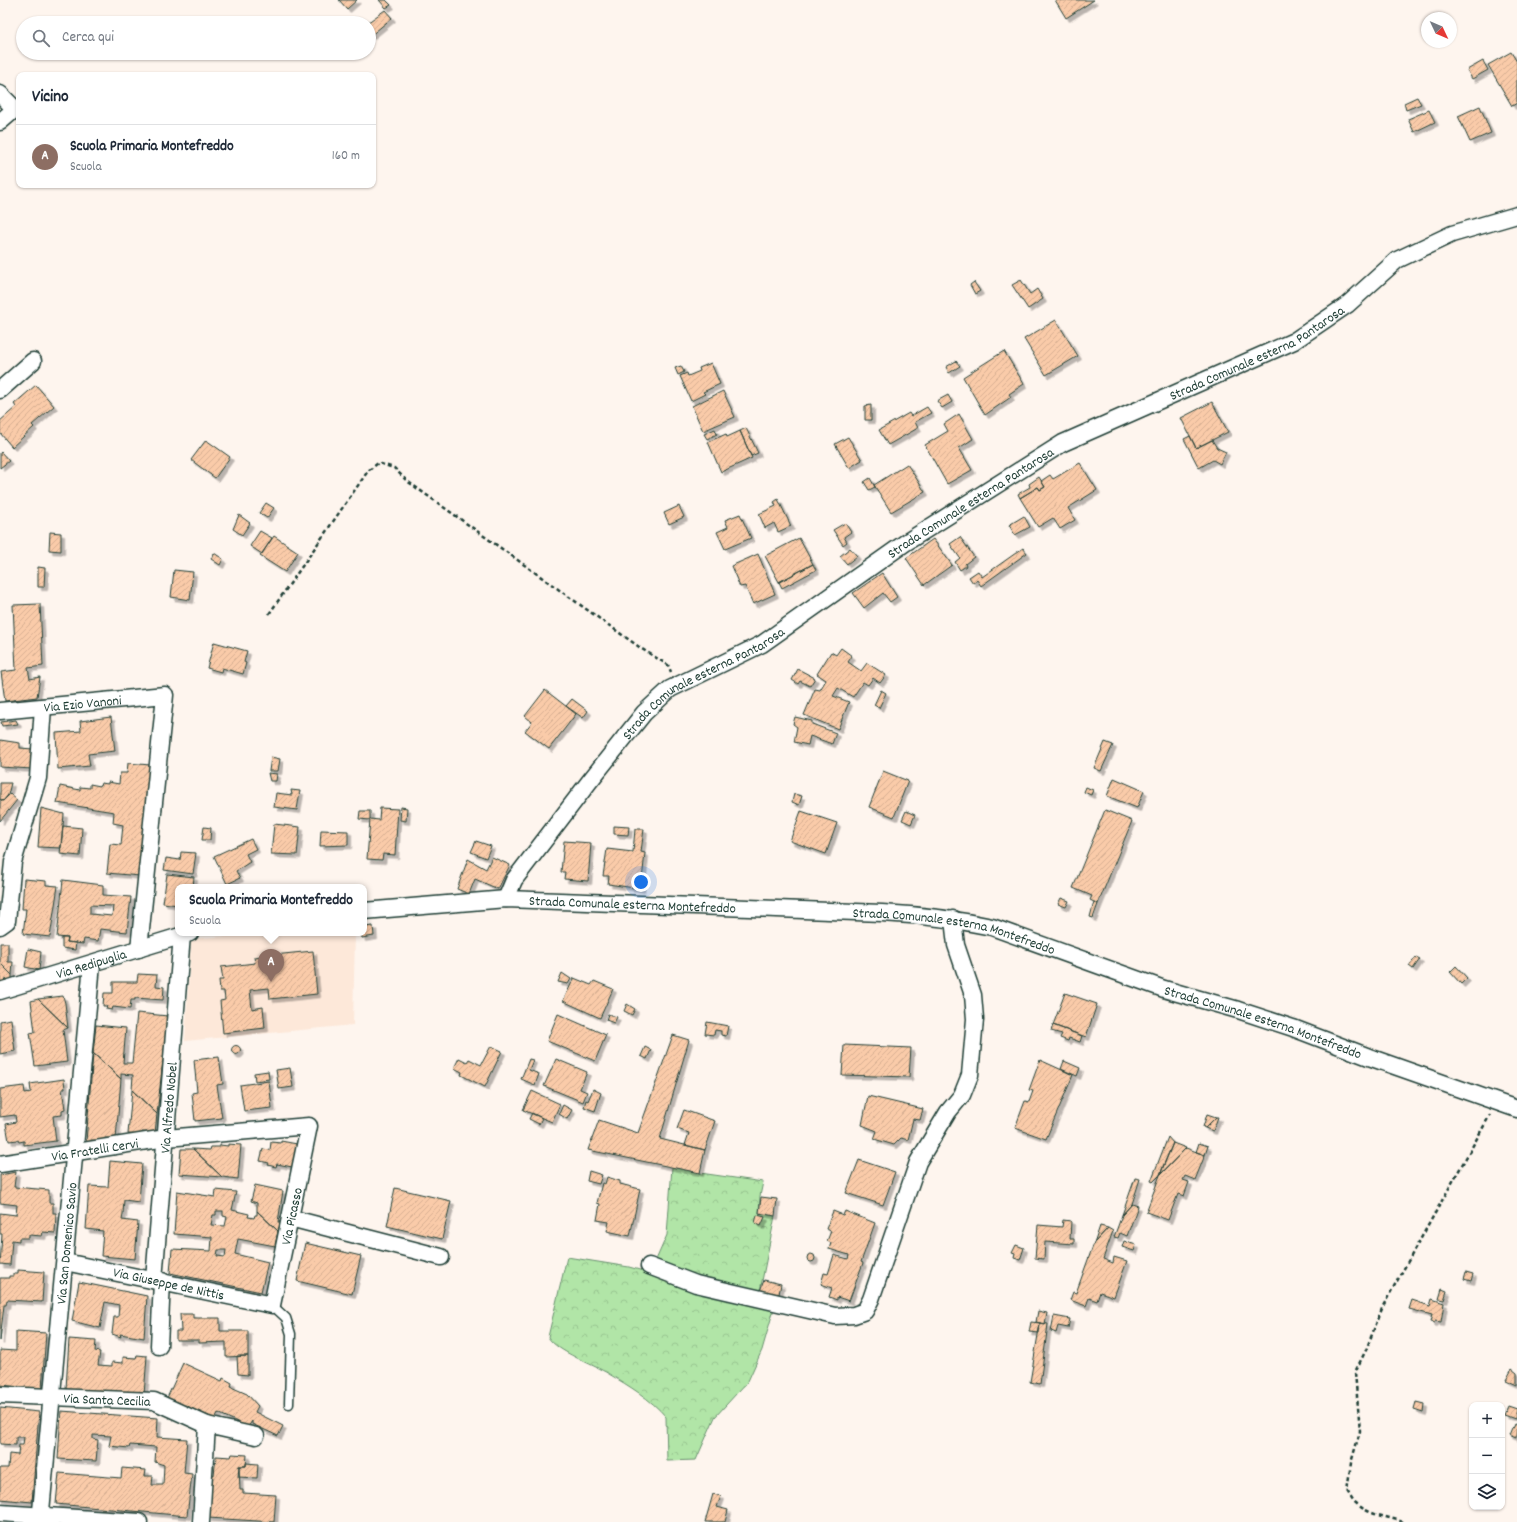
<!DOCTYPE html>
<html lang="it">
<meta charset="utf-8">
<style>
body{margin:0;font-family:Dekko,sans-serif;background:#f2f2f3;color:#1f2937}
.controls{position:absolute;right:12px;bottom:12px;display:grid;overflow:hidden;border-radius:8px;box-shadow:0 1px 3px #0004}
.controls button{width:36px;height:36px;display:grid;place-items:center;padding:0;border:0;border-bottom:1px solid #e0e1e3;background:#fff;color:#1f2937;font:20px sans-serif}
.compass{position:absolute;left:1421px;top:12px;width:36px;height:36px;border-radius:50%;background:#fff;box-shadow:0 1px 3px #0004;rotate:134deg}
.you{position:absolute;left:641px;top:882px;width:14px;height:14px;margin:-10px;border:3px solid #fff;border-radius:50%;background:#1a73e8;box-shadow:0 0 0 6px #1a73e833}
.badge{display:grid;place-items:center;width:26px;height:26px;border-radius:50%;background:#c8321e;color:#fff;font-size:13px;font-weight:700}
.pin{position:absolute;translate:-50% -33px;filter:drop-shadow(0 1px 2px #0008)}
.pin::after{content:'';position:absolute;top:21px;width:14px;height:12px;background:inherit;clip-path:polygon(0 0,100% 0,50% 100%)}
.popup{position:absolute;left:175px;top:884px;width:192px;height:52px;box-sizing:border-box;display:grid;place-content:center;border-radius:8px;background:#fff;filter:drop-shadow(0 1px 3px #0005);font-size:13px;white-space:nowrap;color:#747a83}
.popup b{font-size:15px;color:#1f2937}
.popup::after{content:'';position:absolute;left:50%;top:100%;margin-left:-8px;border:8px solid transparent;border-top-color:#fff}
.list{margin:0;padding:0;list-style:none}
h2{display:flex;justify-content:space-between;align-items:center;height:52px;margin:0;padding:0 16px;font-size:17px}
h2 small{font-size:13px;font-weight:400;color:#747a83}
.list li{display:grid;grid-template-columns:26px 1fr auto;gap:12px;align-items:center;box-sizing:border-box;height:64px;padding:0 16px;border-top:1px solid #e0e1e3}
.list b{display:block;font-size:15px;white-space:nowrap}
.list p{margin:0;font-size:13px;white-space:nowrap;color:#747a83}
.list em{font-size:13px;font-style:normal;color:#747a83}
.icon{flex:none;width:22px;height:22px;fill:none;stroke:currentColor;stroke-width:2;stroke-linecap:round;stroke-linejoin:round}
.map{position:relative;flex:none;width:1517px;height:1522px;overflow:hidden}
.search{position:absolute;background:#fff;box-shadow:0 1px 3px #0004;left:16px;top:16px;width:360px;height:44px;display:flex;align-items:center;gap:10px;box-sizing:border-box;padding:0 14px;border-radius:22px;color:#747a83;font-size:15px}
.panel{position:absolute;background:#fff;box-shadow:0 1px 3px #0004;left:16px;top:72px;width:360px;height:116px;border-radius:8px}
.map>svg:first-child{display:block}
</style>
<div class="map">
<svg width="1517" height="1522" viewBox="0 0 1517 1522">
<defs>
<pattern id="forest-crowns" width="20" height="18" patternUnits="userSpaceOnUse"><rect width="20" height="18" fill="#b1e5a7"/><path d="M2 6a3 3 0 1 1 6 0M12 15a3 3 0 1 1 6 0" fill="none" stroke="#98c590"/></pattern>
<pattern id="building-hatch" width="6" height="6" patternUnits="userSpaceOnUse"><rect width="6" height="6" fill="#facba9"/><path d="M-1 1l2-2M0 6l6-6M5 7l2-2" fill="none" stroke="#d6af92"/></pattern>
<filter id="shadow"><feDropShadow dx="3.5" dy="3.5" stdDeviation="0" flood-color="#0004"/></filter>
</defs>
<rect width="100%" height="100%" fill="#fef5ee"/>
<filter id="ink" filterUnits="userSpaceOnUse"><feTurbulence type="fractalNoise" baseFrequency=".025" numOctaves="2"/><feDisplacementMap in="SourceGraphic" scale="8" xChannelSelector="R" yChannelSelector="G"/><feConvolveMatrix kernelMatrix="1 2 1 2 8 2 1 2 1" color-interpolation-filters="sRGB"/></filter>
<g filter="url(#ink)">
<!-- built -->
<path fill="#fde8d9" d="M261 933H355L353 1025 185 1041 191 939Z"/>
<!-- forest -->
<path fill="url(#forest-crowns)" stroke="#68916e" d="M672 1167 700 1173 763 1182 760 1196 759 1213 775 1216 760 1291 775 1305 762 1350 748 1381 715 1417 696 1460 667 1461 666 1417C651 1399 629 1386 609 1374 593 1364 557 1352 548 1337L567 1257 629 1267 654 1274 656 1260 667 1235Z"/>
<!-- building -->
<path fill="url(#building-hatch)" stroke="#1f3d34" fill-rule="evenodd" filter="url(#shadow)" d="M339 0H357L347 9Z
M379 0H386L391 5 386 8Z
M1055 0H1094L1066 18Z
M385 10 392 18 370 36 369 23H367Z
M1511 52 1517 62V103L1512 106 1488 65Z
M1483 61 1488 70 1472 79 1467 70Z
M1417 97 1421 104 1406 110 1404 103Z
M1480 106 1491 133 1470 142 1458 116Z
M1429 110 1435 122 1414 132 1408 119Z
M1021 280 1030 294 1037 289 1043 299 1028 309 1012 285Z
M974 282 980 291 975 294 970 285Z
M1056 320 1078 356 1046 375 1024 339Z
M1004 351 1024 384 1009 394 1011 397 985 415 963 377Z
M956 361 960 366 949 373 946 367Z
M711 363 720 384 703 392 705 394 691 401 680 376 687 373 688 376 700 371 699 368Z
M681 366 684 372 678 375 675 368Z
M36 385 54 406 32 425 34 427 12 447 0 433V421L16 407 14 404Z
M723 391 735 417 703 431 692 406Z
M948 395 952 402 942 408 937 401Z
M1212 402 1228 432 1196 448 1181 418Z
M871 405V420H865V406Z
M927 407 931 413 915 422 918 428 888 445 879 430 909 413 911 416Z
M959 414 973 439 959 448 972 470 947 484 925 445 948 431 944 424Z
M746 428 758 453 751 456 740 431Z
M715 429 717 434 707 439 704 434Z
M740 431 752 458 721 472 708 442 726 434 727 437Z
M1190 436 1196 448 1212 440 1217 448 1226 452 1220 464 1213 460 1199 468 1184 439Z
M848 437 862 460 849 468 835 444Z
M206 440 230 457 215 478 191 460Z
M1 452 9 461 0 468V453Z
M1080 463 1097 490 1068 508 1075 520 1060 529 1053 518 1038 527 1020 498 1038 487 1040 490 1045 487 1041 481 1050 475 1053 479Z
M907 464 925 492 891 512 874 485Z
M1039 477 1045 487 1040 490 1038 487 1020 498 1018 494 1030 487 1029 484Z
M870 478 875 487 869 490 864 482Z
M778 499 791 526 778 532 774 523 765 528 759 514 776 506 774 502Z
M266 503 274 508 267 518 259 513Z
M679 506 684 517 669 524 664 513Z
M740 514 751 538 725 549 717 532 728 527 725 520Z
M239 515 250 523 242 535 233 529Z
M1024 516 1030 527 1015 535 1009 525Z
M845 523 851 532 844 537 847 542 843 545 833 530Z
M260 531 272 538 262 554 250 546Z
M50 532 61 533V551L49 550Z
M274 536 298 552 285 572 260 556Z
M960 537 974 557 965 564 966 566 960 570 955 562 960 558 950 544Z
M799 538 813 564 779 582 765 556Z
M933 539 952 565 924 585 906 558Z
M850 548 857 556 847 564 840 556Z
M1023 548 1027 553 981 586 977 580 973 583 969 577 978 571 982 577Z
M214 553 223 559 220 565 211 559Z
M758 554 775 594 753 604 745 586 740 587 731 566Z
M813 564 816 570 782 588 779 582Z
M38 567 45 568 44 587H38Z
M174 570 193 572 190 600 171 597Z
M882 573 897 597 890 602 883 593 864 608 853 593Z
M40 604 43 666 28 668 30 679 40 677 37 697 5 701 1 672 16 670 13 605Z
M214 642 247 651 244 662 246 663 243 674 222 668 221 672 207 668Z
M841 648 852 656 848 662 861 671 867 663 886 675 880 683 873 678 868 685 863 682 853 697 838 688 833 696 849 702 838 729 804 715 815 689 820 690 826 680 817 674 831 652 836 655Z
M798 669 815 678 810 686 800 681 798 684 792 680Z
M545 690 576 714 549 749 525 731 532 722 525 716Z
M881 690 886 693 879 708 874 705Z
M572 699 588 711 583 718 566 706Z
M111 717 115 751 88 754 90 766 58 769 56 733 81 731 80 721Z
M795 717 812 721V724L836 733 832 744 810 736 808 745 794 742 797 727 793 724Z
M16 720 18 724 2 726 1 722Z
M0 740 20 743V748L33 749 32 769 0 767Z
M1105 742 1113 745 1101 771 1094 768Z
M271 757 280 759 278 771H269Z
M128 763 150 765 140 876 107 873 110 844 121 845 123 825 113 823 114 812 57 803 60 786 80 790V787L90 788V784L100 786 101 783 108 784V782L119 784 120 773H127Z
M883 771 908 781 894 817 869 807Z
M268 773 277 774 276 781H270Z
M1114 778 1144 791 1137 808 1107 796Z
M0 783H11L8 795 3 801 0 799Z
M1086 787 1093 790 1091 795 1084 792Z
M291 790 300 791 297 810 274 807 276 793 292 795Z
M10 794 17 800 0 821V799L3 801Z
M794 794 802 796 799 805 792 802Z
M401 807 407 808 406 821 400 820Z
M41 808 64 814 61 848 38 847Z
M380 808 398 809 395 855 383 854 382 860 367 859 370 819 379 820Z
M1105 810 1132 821 1098 904 1090 900 1092 896 1073 888Z
M360 811H370V820L359 819Z
M801 811 837 823 826 854 790 841Z
M906 811 915 815 911 824 902 820Z
M274 824 300 827 297 855 271 854Z
M63 826 82 828 80 856 60 854Z
M614 826 629 827 628 835 614 834Z
M204 827 211 828 210 840H202Z
M635 829H644L641 852 645 853 641 889 608 884 609 876H603L607 849 633 852Z
M321 830 348 831V845L320 846Z
M251 839 256 849 246 854 250 862 236 871 240 878 227 884 214 856Z
M476 841 491 846 486 858 471 852Z
M564 841 591 843 588 881 564 879 565 872H561Z
M181 852 196 853 193 874 164 870 166 858 180 860Z
M492 857 510 865 498 889 475 879 469 894 457 889 468 859 486 869Z
M167 874 194 877 193 887H178V905L163 903Z
M24 879 46 881V885L58 886 50 937 23 934 26 909H22Z
M63 880 103 885V895L131 897 127 932 100 929 98 941 84 939 83 944 67 942 68 938 57 937ZM90 905 113 906 112 916 90 914Z
M1061 898 1069 901 1066 907 1058 904Z
M1094 902 1098 904 1093 918 1090 917Z
M373 926 374 936 362 938 361 933H364V927Z
M62 938H68L67 942 76 943 75 950 62 948Z
M0 943H8V962H13L12 975 0 963Z
M28 949 41 952 39 970 25 967Z
M313 951 317 994 270 999 269 988 250 990 252 1009 263 1007 265 1028 223 1033 220 1001 225 1000 224 991H220L219 980H223L221 967 255 963 254 957Z
M1416 957 1420 959 1413 969 1409 966Z
M0 963 12 975V981L0 983Z
M1456 966 1467 978 1461 984 1450 972Z
M562 973 571 979 568 984 558 982Z
M138 974 157 975 156 986 164 987 163 1000 135 998V1000H131L130 1009 113 1007 112 1010 106 1009 107 1006H103L104 993H113V982H137Z
M574 978 591 985 594 981 613 989 600 1018 563 1001Z
M1065 993 1097 1004 1086 1037 1053 1025Z
M63 996 65 1003 68 1028 38 999Z
M38 999 68 1028 63 1030 67 1062 35 1066 30 1033 35 1032 31 1001Z
M627 1004 635 1009 632 1015 624 1011Z
M137 1013 168 1016 157 1114 132 1090 133 1075 121 1074V1079L93 1053 96 1025 126 1028 123 1063H132Z
M558 1014 606 1035 595 1061 547 1041Z
M608 1014 617 1017 614 1023 606 1020Z
M11 1019 15 1051 0 1054V1021Z
M707 1022 728 1026 726 1036 721 1035V1031L715 1030 714 1035 705 1034Z
M1053 1025 1082 1036 1080 1042 1069 1038 1068 1041 1060 1038 1062 1034 1051 1031Z
M673 1035 689 1040 660 1139 705 1150 700 1173 588 1150 599 1120 638 1133Z
M844 1045 911 1048 909 1077 842 1075Z
M231.5 1050a4.5 4.5 0 1 1 9 0a4.5 4.5 0 1 1-9 0Z
M491 1046 502 1051 485 1087 461 1075 462 1072 454 1068 459 1058 467 1062 469 1059 481 1065Z
M645 1047 651 1050 647 1059 641 1056Z
M93 1053 121 1079 116 1139 105 1138V1141L91 1140V1142H86Z
M219 1057 223 1084 217 1085 222 1118 195 1121 192 1093 197 1092 194 1060Z
M529 1059 533 1060 529 1070 539 1074 535 1085 521 1079Z
M556 1059 587 1072 580 1089 587 1092 583 1102 544 1086Z
M1040 1060 1073 1075 1046 1139 1015 1128 1025 1101 1029 1102 1033 1091 1029 1090Z
M1064 1061 1080 1068 1077 1076 1061 1069Z
M290 1068 293 1087 279 1089 276 1070Z
M268 1071 269 1079 255 1081 254 1073Z
M64 1079 65 1089H62L65 1109 62 1110V1115L53 1116 56 1141 24 1145V1141L19 1142 18 1140 9 1141 6 1124 16 1122 15 1115 0 1117V1089L24 1086 25 1093 31 1092 30 1084Z
M269 1081 272 1108 244 1111 240 1085Z
M593 1089 601 1093 595 1111 584 1107 586 1100 588 1101Z
M132 1090 157 1114 155 1133 142 1132V1135L128 1134Z
M532 1091 560 1104 552 1122 523 1110Z
M868 1096 923 1109 920 1120 913 1119 908 1140 901 1138 894 1145 874 1139 877 1131 862 1125Z
M563 1105 572 1110 567 1119 559 1114Z
M684 1110 715 1121 705 1150 685 1145 689 1133 677 1129Z
M532 1113 542 1118 539 1124 529 1119Z
M1207 1114 1216 1117 1205 1128 1203 1127Z
M1216 1117H1218L1213 1131 1205 1128Z
M1168 1137 1173 1143 1160 1175 1153 1182 1151 1181Z
M281 1141 297 1144 292 1167 277 1164 276 1167 268 1165 269 1163 260 1161 263 1149 270 1150 271 1142 281 1143Z
M1173 1143 1186 1148 1160 1175 1164 1164Z
M1199 1143 1208 1146 1205 1155 1196 1152Z
M228 1144 241 1145 238 1179 222 1177 193 1149 210 1150 211 1147H220V1145L228 1146Z
M1186 1148 1205 1155 1195 1180 1185 1176 1183 1180 1189 1182 1184 1196 1178 1194 1168 1220 1146 1212 1160 1175Z
M181 1149H193L222 1177 179 1174Z
M859 1160 895 1172 883 1205 846 1193Z
M110 1161 142 1164 139 1202 124 1200 123 1214 122 1220 138 1222 135 1259 101 1256 103 1231 86 1229 89 1186 108 1187Z
M589 1171 602 1175 599 1184 587 1181Z
M16 1172 14 1187 49 1190V1203H53V1213H56L55 1233 43 1232 42 1236 29 1235V1238H19V1241L12 1240 10 1265 0 1264 2 1234H0V1213L16 1215 17 1205 0 1203V1175Z
M607 1177 620 1181V1184L640 1189 630 1236 607 1231 609 1222 597 1220 600 1204 597 1203 602 1183 605 1184Z
M1135 1178 1140 1179 1132 1204 1122 1215Z
M255 1185 283 1191 278 1222H281L278 1231 257 1211V1203L251 1201Z
M395 1188 451 1201 442 1239 387 1226Z
M216 1190 236 1192 232 1210 249 1214 248 1217 254 1218 255 1215H257V1211L278 1231 275 1246 238 1239 235 1254 268 1262 261 1292 170 1273 172 1249 211 1251 212 1237 174 1234 177 1191 215 1197ZM216 1211H223V1216L227 1217 225 1226 211 1225 213 1215H216ZM218 1250H226L225 1257 217 1256Z
M761 1197 777 1199 775 1216 759 1213Z
M1132 1204 1138 1206 1127 1236 1120 1233 1118 1238 1114 1237 1122 1215Z
M833 1211 843 1215 845 1211 875 1223 861 1262 863 1263 849 1301 837 1297V1300L829 1297 832 1288 821 1284 824 1273 828 1274 834 1255 848 1259 849 1255 829 1249 831 1243 827 1241 831 1231 826 1229Z
M757 1215 765 1217 761 1226 755 1223Z
M1063 1220 1071 1221 1070 1239H1074V1244L1045 1242 1044 1259 1035 1258 1038 1225 1062 1227Z
M1100 1226 1108 1228 1094 1243 1095 1241Z
M1108 1228 1113 1231 1103 1259 1113 1263 1114 1257 1127 1261 1114 1297 1100 1292 1097 1301 1089 1298 1086 1306 1070 1300 1073 1292 1076 1293 1094 1243Z
M1124 1241 1136 1245 1134 1251 1122 1247Z
M305 1243 361 1256 352 1294 297 1281Z
M1016 1245 1024 1248 1020 1260 1014 1258 1015 1254 1012 1253Z
M807 1258a4 4 0 1 1 8 0a4 4 0 1 1-8 0Z
M18 1270 44 1272 42 1302 7 1300 6 1305H4L0 1341V1278H9V1276H13V1274H18Z
M1466 1272 1473 1274 1471 1281 1464 1279Z
M764 1280 781 1284 779 1294 760 1291Z
M79 1282 147 1296 144 1338 120 1334 121 1337 112 1334 114 1317H118L119 1305 105 1302 100 1328 72 1321Z
M1442 1289 1447 1291 1444 1300 1439 1299Z
M1432 1299 1444 1303 1441 1322 1435 1321 1434 1323 1430 1322 1432 1315 1409 1309 1412 1300 1430 1306Z
M1038 1311 1047 1313 1045 1324 1036 1322Z
M180 1314H193V1318H220V1331H248V1356L226 1357V1342L199 1343V1340H176V1331H181Z
M1054 1316 1070 1319 1068 1328 1058 1326 1056 1333 1051 1331Z
M1031 1322 1040 1323 1039 1333 1029 1332Z
M1040 1323 1048 1324 1040 1384 1030 1382Z
M16 1331 46 1333 42 1389 0 1385V1350L16 1351Z
M69 1339 96 1341 95 1351 100 1352 98 1365 112 1366V1362L123 1363V1357L136 1358 137 1355 147 1356 144 1395 66 1389Z
M237 1356H248V1375L238 1374Z
M183 1363 222 1381 223 1378 232 1383 231 1387 247 1394 258 1406 255 1412 283 1426 278 1436 252 1424V1421L248 1427 218 1413 215 1419 167 1398Z
M1512 1369 1517 1373V1385L1506 1380Z
M1416 1402 1424 1404 1423 1412 1414 1409Z
M1508 1405 1517 1408 1515 1418 1504 1414Z
M0 1408 39 1412 32 1502 0 1499V1468H8L9 1454 18 1455 19 1445H23L24 1437H16V1445L0 1444Z
M61 1411 158 1418 157 1437 187 1439 184 1473 192 1474 187 1516 56 1504 59 1473 121 1478 122 1468 146 1470 145 1476H153L152 1485H163L164 1465 155 1462 156 1447 130 1445 129 1448 109 1446 111 1436 93 1435V1439L98 1440 96 1461 58 1459Z
M1514 1424 1517 1425 1516 1439 1509 1436Z
M232 1454 247 1455 246 1466H239L240 1490H243V1493L276 1495 274 1522 208 1518 211 1474 214 1475 216 1456 231 1457Z
M246 1463 258 1464 257 1478 238 1477 239 1466H246Z
M713 1494 721 1496 717 1507 728 1510 725 1522H705Z"/>
<g fill="none" stroke-linecap="round" stroke-linejoin="round">
<!-- lane casing -->
<g stroke="#1f3d34" stroke-width="11">
<path id="lane" d="M272 1305 286 1318 291 1334 289 1404"/>
</g>
<!-- street casing -->
<g stroke="#1f3d34" stroke-width="19">
<g id="street">
<path d="M0 94 15 109 0 122"/>
<path d="M0 390 33 361"/>
<path id="s1" d="M0 711 165 695 139 949"/>
<path id="s2" d="M506 899 514 880 589 782 644 713 670 689 762 644 905 543 1063 443 1294 341 1347 305 1397 260 1452 234 1517 215"/>
<path id="s3" d="M364 911 506 899 882 913C919 915 955 919 992 927L1164 989 1238 1010 1293 1028 1369 1057 1517 1109"/>
<path d="M0 926 7 921 13 862 38 778 43 707"/>
<path id="s4" d="M0 991 190 933"/>
<path id="s5" d="M0 1164 166 1138 309 1126 272 1305 65 1262"/>
<path d="M290 1218 441 1257"/>
<path d="M649 1266 696 1284 835 1316 854 1315 865 1311 871 1299 918 1162 948 1112 962 1095 970 1075 975 1019 973 995 956 945 953 919"/>
<path id="s6" d="M154 1280 182 935"/>
<path d="M159 1346 162 1281"/>
<path id="s7" d="M0 1395 154 1401 207 1425 256 1436"/>
<path d="M0 1513 139 1522"/>
<path id="s8" d="M40 1522 92 964"/>
<path d="M201 1522 207 1425"/>
</g>
</g>
<!-- path -->
<path stroke="#1f3d34" stroke-width="2.5" stroke-dasharray="4 3" stroke-linecap="butt" d="M269 614 368 471 378 463 394 468 407 481 642 649 668 665 671 672
M1403 1522C1388 1516 1369 1516 1356 1503 1352 1500 1350 1494 1347 1490L1351 1463 1360 1431 1355 1372 1366 1350 1383 1306 1490 1115"/>
<!-- lane -->
<use href="#lane" stroke="#fff" stroke-width="8"/>
<!-- street -->
<use href="#street" stroke="#fff" stroke-width="16"/>
</g>
</g>
<g text-anchor="middle" stroke-width="3.5" stroke-linejoin="round" paint-order="stroke">
<!-- street labels -->
<g font-size="14" fill="#1f3d34" stroke="#fff">
<text dy="5" stroke="none"><textPath href="#s2" startOffset="946">Strada Comunale esterna Pantarosa</textPath></text>
<text dy="5" stroke="none"><textPath href="#s2" startOffset="622">Strada Comunale esterna Pantarosa</textPath></text>
<text dy="5" stroke="none"><textPath href="#s2" startOffset="298">Strada Comunale esterna Pantarosa</textPath></text>
<text dy="5" stroke="none"><textPath href="#s1" startOffset="83">Via Ezio Vanoni</textPath></text>
<text dy="5" stroke="none"><textPath href="#s3" startOffset="269">Strada Comunale esterna Montefreddo</textPath></text>
<text dy="5" stroke="none"><textPath href="#s3" startOffset="593">Strada Comunale esterna Montefreddo</textPath></text>
<text dy="5" stroke="none"><textPath href="#s4" startOffset="95">Via Redipuglia</textPath></text>
<text dy="5" stroke="none"><textPath href="#s3" startOffset="917">Strada Comunale esterna Montefreddo</textPath></text>
<text dy="5" stroke="none"><textPath href="#s6" startOffset="173">Via Alfredo Nobel</textPath></text>
<text dy="5" stroke="none"><textPath href="#s5" startOffset="96">Via Fratelli Cervi</textPath></text>
<text transform="translate(291 1216) rotate(-78)" y="5">Via Picasso</text>
<text dy="5" stroke="none"><textPath href="#s8" startOffset="280">Via San Domenico Savio</textPath></text>
<text transform="translate(169 1283) rotate(12)" y="5">Via Giuseppe de Nittis</text>
<text dy="5" stroke="none"><textPath href="#s7" startOffset="107">Via Santa Cecilia</textPath></text>
</g>
</g>
</svg>
<div class="controls">
<button>+</button>
<button>−</button>
<button><svg class="icon" aria-label="layers" viewBox="0 0 24 24"><path d="M12 4l9 5-9 5-9-5zM3 14l9 5 9-5"/></svg></button>
</div>
<svg class="compass" viewBox="-18 -18 36 36"><path d="M0-13l5 13h-10z" fill="#e53935"/><path d="M0 13l5-13h-10z" fill="#747a83"/></svg>
<div class="you"></div>
<div class="pin badge" style="left:271px;top:982px;background:#8d6e63">A</div>
<div class="popup"><b>Scuola Primaria Montefreddo</b>Scuola</div>
<div class="search"><svg class="icon" aria-label="search" viewBox="0 0 24 24"><circle cx="10" cy="10" r="6"/><path d="M15 15l6 6"/></svg>Cerca qui</div>
<section class="panel">
<h2>Vicino<small></small></h2>
<ul class="list">
<li><span class="badge" style="background:#8d6e63">A</span><div><b>Scuola Primaria Montefreddo</b><p>Scuola</p></div><em>160 m</em></li>
</ul>
</section>
</div>
